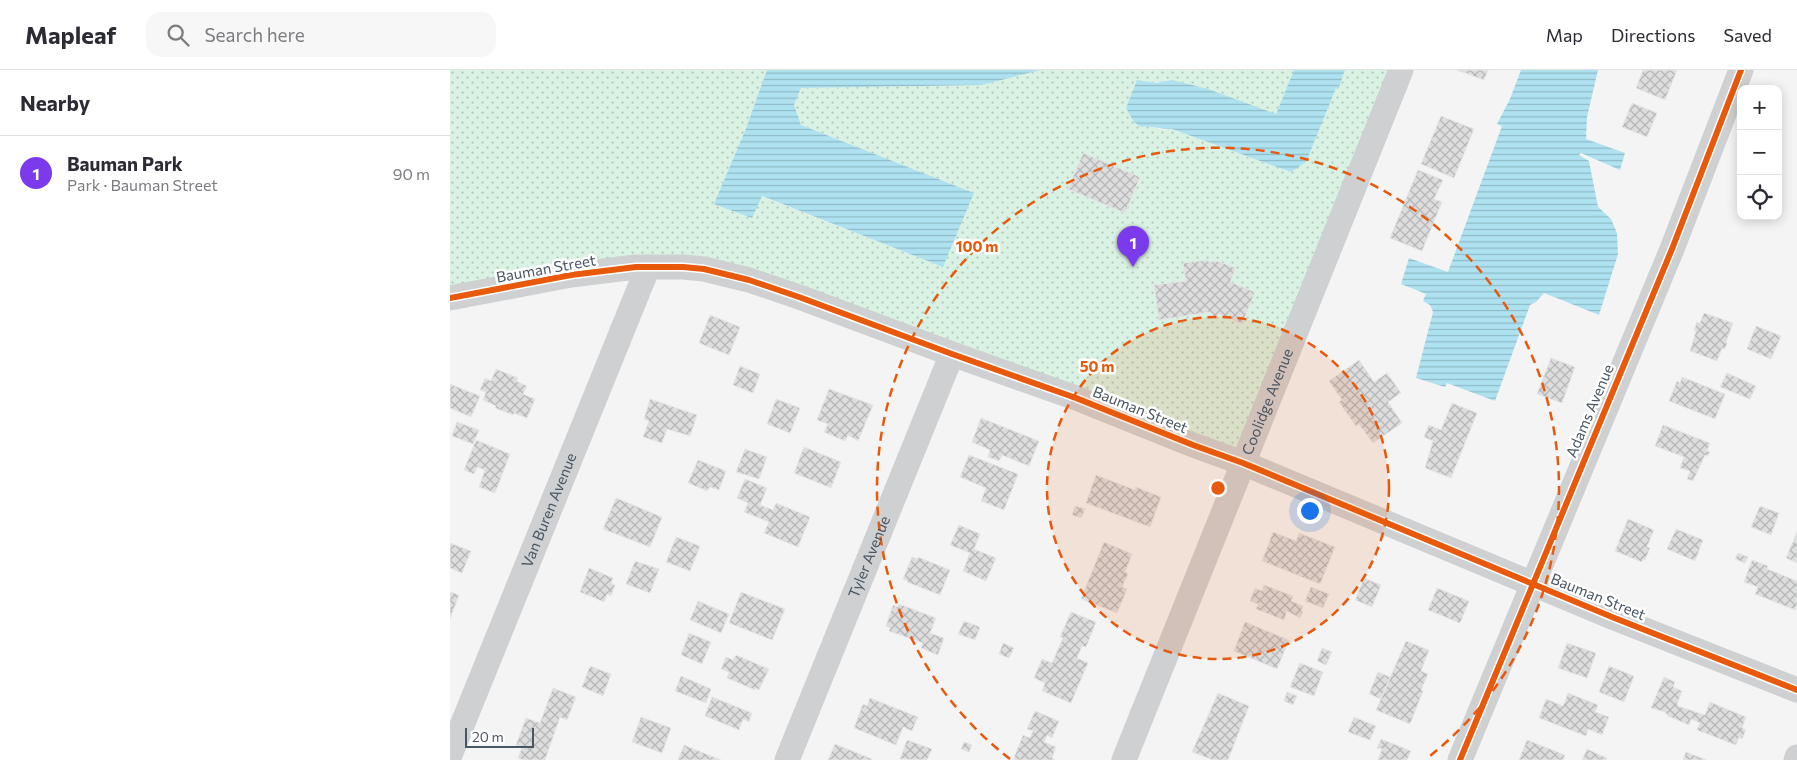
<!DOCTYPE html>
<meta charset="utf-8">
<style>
body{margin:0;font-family:Commissioner,sans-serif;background:#f7f7f7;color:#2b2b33}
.controls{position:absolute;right:15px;top:15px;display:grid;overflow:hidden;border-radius:10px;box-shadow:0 2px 12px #0003}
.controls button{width:45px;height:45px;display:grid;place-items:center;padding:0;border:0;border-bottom:1px solid #e1e1e2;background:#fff;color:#2b2b33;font:25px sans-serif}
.scale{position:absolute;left:15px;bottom:12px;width:69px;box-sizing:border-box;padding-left:5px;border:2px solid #4a5661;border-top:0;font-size:14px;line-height:18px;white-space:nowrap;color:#4a5661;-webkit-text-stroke:4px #fff;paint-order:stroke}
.you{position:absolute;left:859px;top:440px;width:18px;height:18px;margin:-12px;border:4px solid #fff;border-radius:50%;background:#1a73e8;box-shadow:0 0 0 8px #1a73e833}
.badge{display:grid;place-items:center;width:32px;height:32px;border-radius:50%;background:#7c3aed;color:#fff;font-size:16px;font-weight:700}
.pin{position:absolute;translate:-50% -41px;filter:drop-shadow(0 1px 2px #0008)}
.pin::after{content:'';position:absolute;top:26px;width:18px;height:15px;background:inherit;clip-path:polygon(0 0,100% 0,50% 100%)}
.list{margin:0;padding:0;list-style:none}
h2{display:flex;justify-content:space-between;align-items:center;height:65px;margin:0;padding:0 20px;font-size:21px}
h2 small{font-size:16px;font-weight:400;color:#7c7c81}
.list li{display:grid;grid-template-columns:32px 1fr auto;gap:15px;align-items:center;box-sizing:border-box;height:75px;padding:0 20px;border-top:1px solid #e1e1e2}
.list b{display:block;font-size:19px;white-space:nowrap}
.list p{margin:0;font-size:16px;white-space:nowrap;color:#7c7c81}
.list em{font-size:16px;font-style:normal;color:#7c7c81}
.icon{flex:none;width:28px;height:28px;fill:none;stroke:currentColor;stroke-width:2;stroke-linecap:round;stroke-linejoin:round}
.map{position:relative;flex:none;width:1347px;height:690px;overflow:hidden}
header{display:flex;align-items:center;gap:30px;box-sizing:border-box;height:70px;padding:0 25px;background:#fff;border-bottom:1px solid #e1e1e2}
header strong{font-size:24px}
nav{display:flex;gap:28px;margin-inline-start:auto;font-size:18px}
.search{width:350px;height:45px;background:#f7f7f7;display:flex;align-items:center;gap:12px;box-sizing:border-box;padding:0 18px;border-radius:15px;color:#7c7c81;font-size:19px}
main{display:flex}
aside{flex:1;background:#fff}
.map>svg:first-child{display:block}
</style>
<header>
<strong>Mapleaf</strong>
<div class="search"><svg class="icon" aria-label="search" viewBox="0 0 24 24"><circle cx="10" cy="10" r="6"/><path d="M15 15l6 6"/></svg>Search here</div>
<nav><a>Map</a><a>Directions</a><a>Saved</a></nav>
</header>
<main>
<aside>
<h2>Nearby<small></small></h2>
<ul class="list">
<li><span class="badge">1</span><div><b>Bauman Park</b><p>Park · Bauman Street</p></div><em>90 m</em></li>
</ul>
</aside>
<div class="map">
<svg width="1347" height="690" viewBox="0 0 1347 690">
<defs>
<pattern id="grass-dots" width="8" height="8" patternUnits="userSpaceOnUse" patternTransform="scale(1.25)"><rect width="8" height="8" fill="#d9f2e3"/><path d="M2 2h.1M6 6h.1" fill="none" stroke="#b2c7bb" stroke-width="1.8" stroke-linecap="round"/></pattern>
<pattern id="water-rules" width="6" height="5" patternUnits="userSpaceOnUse" patternTransform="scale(1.25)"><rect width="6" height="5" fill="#aee2f0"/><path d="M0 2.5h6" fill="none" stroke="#90bac6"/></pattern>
<pattern id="building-cross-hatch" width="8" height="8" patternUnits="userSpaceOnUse" patternTransform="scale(1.25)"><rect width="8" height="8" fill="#ddddde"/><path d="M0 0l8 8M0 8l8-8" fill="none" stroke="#b5b6b7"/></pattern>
</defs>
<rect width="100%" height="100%" fill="#f4f4f4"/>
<!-- grass -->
<path fill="url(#grass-dots)" d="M0 0H317L295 61 265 134 311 126 493 197 524 123 351 55 344 35 351 18 532 15 590 0H844L826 44 758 20 722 10 706 13 688 11 698 56 712 60 722 59 841 102 886 18 889 16 895 0H951L793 393 254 199 0 228Z"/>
<!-- water -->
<path fill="url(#water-rules)" d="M317 0H590L532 15 351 18 344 35 351 55 524 123 493 197 312 126 302 148 264 134 295 61Z
M844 0H895L889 17 886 18 856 92 841 102 722 59C711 60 701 55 691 57L684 52 676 38 687 10 706 13 722 10 758 19 826 44Z
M1071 0H1148L1137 47 1136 69 1175 83 1170 100 1131 83 1129 85 1139 91 1148 137 1161 149 1167 163 1168 184 1149 245 1094 223 1086 232 1080 235 1045 331 997 313 995 317 966 308 983 242 980 235 973 231 976 224 951 214 959 188 998 202 1052 56 1047 54 1060 29Z"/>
<!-- building -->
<path fill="url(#building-cross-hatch)" stroke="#e5e6e7" d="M1007 0H1038L1034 10Z
M1193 0H1227L1215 30 1186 18Z
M1182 33 1207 43 1197 67 1172 57Z
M991 46 1024 59 1004 108 971 94Z
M633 83 690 107 675 143 618 119Z
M968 100 993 110 984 129 992 132 972 181 940 168Z
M758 190 759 192 767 191 786 198 780 212 805 222 792 254 768 244 766 249 760 242 709 250 704 215 736 211 733 193Z
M1254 243 1283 253 1276 272 1277 273 1275 279 1272 278 1267 291 1240 281 1246 261 1244 260 1247 252 1250 253Z
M260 245 290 257 279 285 249 273Z
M1306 256 1331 266 1321 289 1297 279Z
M1101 288 1125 297 1112 333 1087 324Z
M909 290 924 312 937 303 951 323 938 332 952 353 923 373 909 354 906 356 889 332 892 330 879 311Z
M290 296 310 304 303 323 283 315Z
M46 299 68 308 66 311 77 316 73 324 85 329 77 348 64 343 63 345 45 338 46 336 33 330 36 322 30 320 35 308 41 311Z
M1277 303 1306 316 1300 329 1270 317Z
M1232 307 1275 324 1265 349 1219 331 1227 311 1230 313Z
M0 314 30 326 21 347 0 338Z
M379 319 423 335 408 371 398 365 395 371 374 362 378 354 367 350Z
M200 329 247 345 240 366 217 359 212 373 193 367 199 351 194 349Z
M326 329 350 338 340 363 317 354Z
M1002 333 1027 343 1001 408 975 398 983 371 974 367 979 355 991 360Z
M531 348 589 371 579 396 552 385 549 391 538 387 540 380 522 372Z
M7 352 29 360 23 374 2 366Z
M1213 355 1260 373 1257 381 1260 382 1258 386 1255 385 1243 411 1237 409 1240 401 1230 398 1234 387 1205 376Z
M26 370 60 384 45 423 29 417 35 400 27 397 24 404 14 400Z
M354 377 391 392 381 418 344 403Z
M295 379 317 387 309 409 286 402Z
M519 385 568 404 554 440 531 431 536 418 510 407Z
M248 390 276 401 269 420 260 417 257 421 238 413Z
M646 405 685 420 686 417 711 427 700 457 636 433Z
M295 409 317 418 310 435 323 440 326 433 360 447 348 477 314 463 319 452 294 442 298 433 287 428Z
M166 428 212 447 200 477 153 459Z
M625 436 635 439 631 448 622 445Z
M1310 436 1329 443 1321 465 1301 457Z
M1178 449 1204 460 1197 477 1200 478 1195 490 1193 489 1192 492 1165 481Z
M509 455 530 464 524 479 546 488 536 511 513 501 520 483 500 475Z
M1226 459 1253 470 1245 491 1217 479Z
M823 462 846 471 849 463 885 477 870 514 812 491Z
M1347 462V493L1336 488Z
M226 467 250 476 240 501 216 492Z
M654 472 682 484 675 502 678 504 672 517 677 519 667 543 631 529Z
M0 473 21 481 12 503 0 498Z
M1288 483 1298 487 1295 493 1285 489Z
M462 487 468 489V487L500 500 490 525 457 512 458 511 453 509Z
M1302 490 1318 496 1317 499 1347 511V534L1345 540 1305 524 1308 517 1294 512Z
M185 491 209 499 200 523 176 514Z
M139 498 163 508 161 513 165 515 161 526 157 524 154 532 130 522Z
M914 508 931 515 922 537 905 530Z
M814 515 843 526 841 531 853 536 851 541 853 542 850 548 837 541 834 550 806 539 808 534 800 531 805 518 812 521Z
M861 517 879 524 873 538 855 531Z
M987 518 1019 531 1010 553 978 540Z
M0 522 9 525 0 549Z
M291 522 335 539 322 570 279 553Z
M248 531 279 544 271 563 240 550Z
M449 534 486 548 480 563 494 568 488 585 471 578 473 573 439 561 440 558 436 556 443 535 448 537Z
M621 542 646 552 636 577 632 576 627 588 638 593 621 633 592 621 595 613 584 608 592 589 602 593 613 568 610 567Z
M514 551 530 557 525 570 508 564Z
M795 552 839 570 827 599 784 581Z
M239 563 261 572 252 594 231 585Z
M956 571 979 580 971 601 978 604 971 620 973 621 960 654 926 640Z
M553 573 564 578 559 588 549 584Z
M1117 573 1146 583 1137 608 1108 598Z
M872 578 882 582 876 595 867 591Z
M286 585 319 599 309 620 306 618 305 620 277 608 279 602 271 599 276 587 283 590Z
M850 593 873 602 864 626 840 617Z
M140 596 161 604 153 626 132 617Z
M1159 596 1184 606 1174 632 1149 622Z
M928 602 940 607 931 629 919 624Z
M231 606 261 619 256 633 225 621Z
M1214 607 1225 612 1223 617 1232 621 1227 634 1228 636 1255 645 1260 632 1296 647 1292 658 1296 660 1292 669 1289 667 1286 675 1247 660 1250 653 1241 649 1239 655 1218 646 1215 642 1201 638Z
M103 618 126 627 117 650 110 647 95 690H74L68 688 72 678 66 675 76 648 90 653Z
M837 622 847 626 843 635 834 631Z
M768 623 799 636 778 690H763L742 682Z
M1118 623 1148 635 1145 642 1159 647 1152 665 1138 659 1136 666 1089 648 1096 629 1113 636Z
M262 627 302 643 299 652 293 649 289 660 255 646Z
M420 628 468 647 462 661 453 657 446 675 404 658 413 634 417 636Z
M585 641 609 651 602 668 597 665 594 672 606 677 602 688 605 690H563L573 665 580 668 583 661 577 659Z
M191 647 221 658 212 683 182 672Z
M904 647 926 656 920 670 898 662Z
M931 669 961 681 957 690H928L932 679 927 678Z
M457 670 482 679 477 690 450 689Z
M1077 670 1115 685 1113 690H1069Z
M514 672 522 675 519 682 511 679Z
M385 674 422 689 421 690H378Z
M234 675 239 677 271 690H228Z
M1137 679 1157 688 1156 690H1132Z
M1236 682 1257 690H1233Z"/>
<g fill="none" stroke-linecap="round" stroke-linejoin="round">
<!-- minor -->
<g stroke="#ced0d2" stroke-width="25">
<path d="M0 228 121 205 186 197H233L254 199 299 210 349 227 502 284 626 328 743 375 793 393 1162 547 1347 620"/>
<path id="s1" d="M0 685 198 197"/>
<path id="s2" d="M337 690 502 284"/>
<path id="s3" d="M674 690 951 0"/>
<path d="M1010 690 1222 179 1291 0"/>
<path d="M1346 690 1347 687"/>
</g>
<!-- cycleway casing -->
<g stroke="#fff" stroke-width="9">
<path id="cycleway" d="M0 228 121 205 186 197H233L254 199 299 210 349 227 502 284 626 328 743 375 793 393 1162 547 1347 620
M1010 690 1222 179 1291 0"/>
</g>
<!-- cycleway -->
<use href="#cycleway" stroke="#e8590c" stroke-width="6"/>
</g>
<!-- distance rings -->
<circle cx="768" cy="418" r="171" fill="#e8590c" fill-opacity=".12"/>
<g fill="none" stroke="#e8590c" stroke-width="2.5" stroke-dasharray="9 6">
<circle cx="768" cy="418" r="171"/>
<path d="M560 689A341 341 0 1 1 976 689"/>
</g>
<g text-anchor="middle" stroke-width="5" stroke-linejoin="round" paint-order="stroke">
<!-- street labels -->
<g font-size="15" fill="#4a5661" stroke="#fff">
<text transform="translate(96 199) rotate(-10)" y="5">Bauman Street</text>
<text dy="5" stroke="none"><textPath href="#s3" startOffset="386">Coolidge Avenue</textPath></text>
<text transform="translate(690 340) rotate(22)" y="5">Bauman Street</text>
<text transform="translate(1140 341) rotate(-67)" y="5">Adams Avenue</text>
<text dy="5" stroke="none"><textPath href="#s1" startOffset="264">Van Buren Avenue</textPath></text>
<text dy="5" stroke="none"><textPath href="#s2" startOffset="219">Tyler Avenue</textPath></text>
<text transform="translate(1148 527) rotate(22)" y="5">Bauman Street</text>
</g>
</g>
<circle cx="768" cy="418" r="8" fill="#e8590c" stroke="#fff" stroke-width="2.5"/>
<g font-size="15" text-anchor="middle" font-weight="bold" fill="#e8590c" stroke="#fff" stroke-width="5" stroke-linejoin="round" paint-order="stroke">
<text x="527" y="182">100 m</text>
<text x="647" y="302">50 m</text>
</g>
</svg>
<div class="controls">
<button>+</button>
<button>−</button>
<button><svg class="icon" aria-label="locate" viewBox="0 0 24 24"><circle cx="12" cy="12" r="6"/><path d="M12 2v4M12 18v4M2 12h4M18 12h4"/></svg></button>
</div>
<div class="scale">20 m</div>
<div class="you"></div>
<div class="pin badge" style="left:683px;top:197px">1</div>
</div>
</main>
